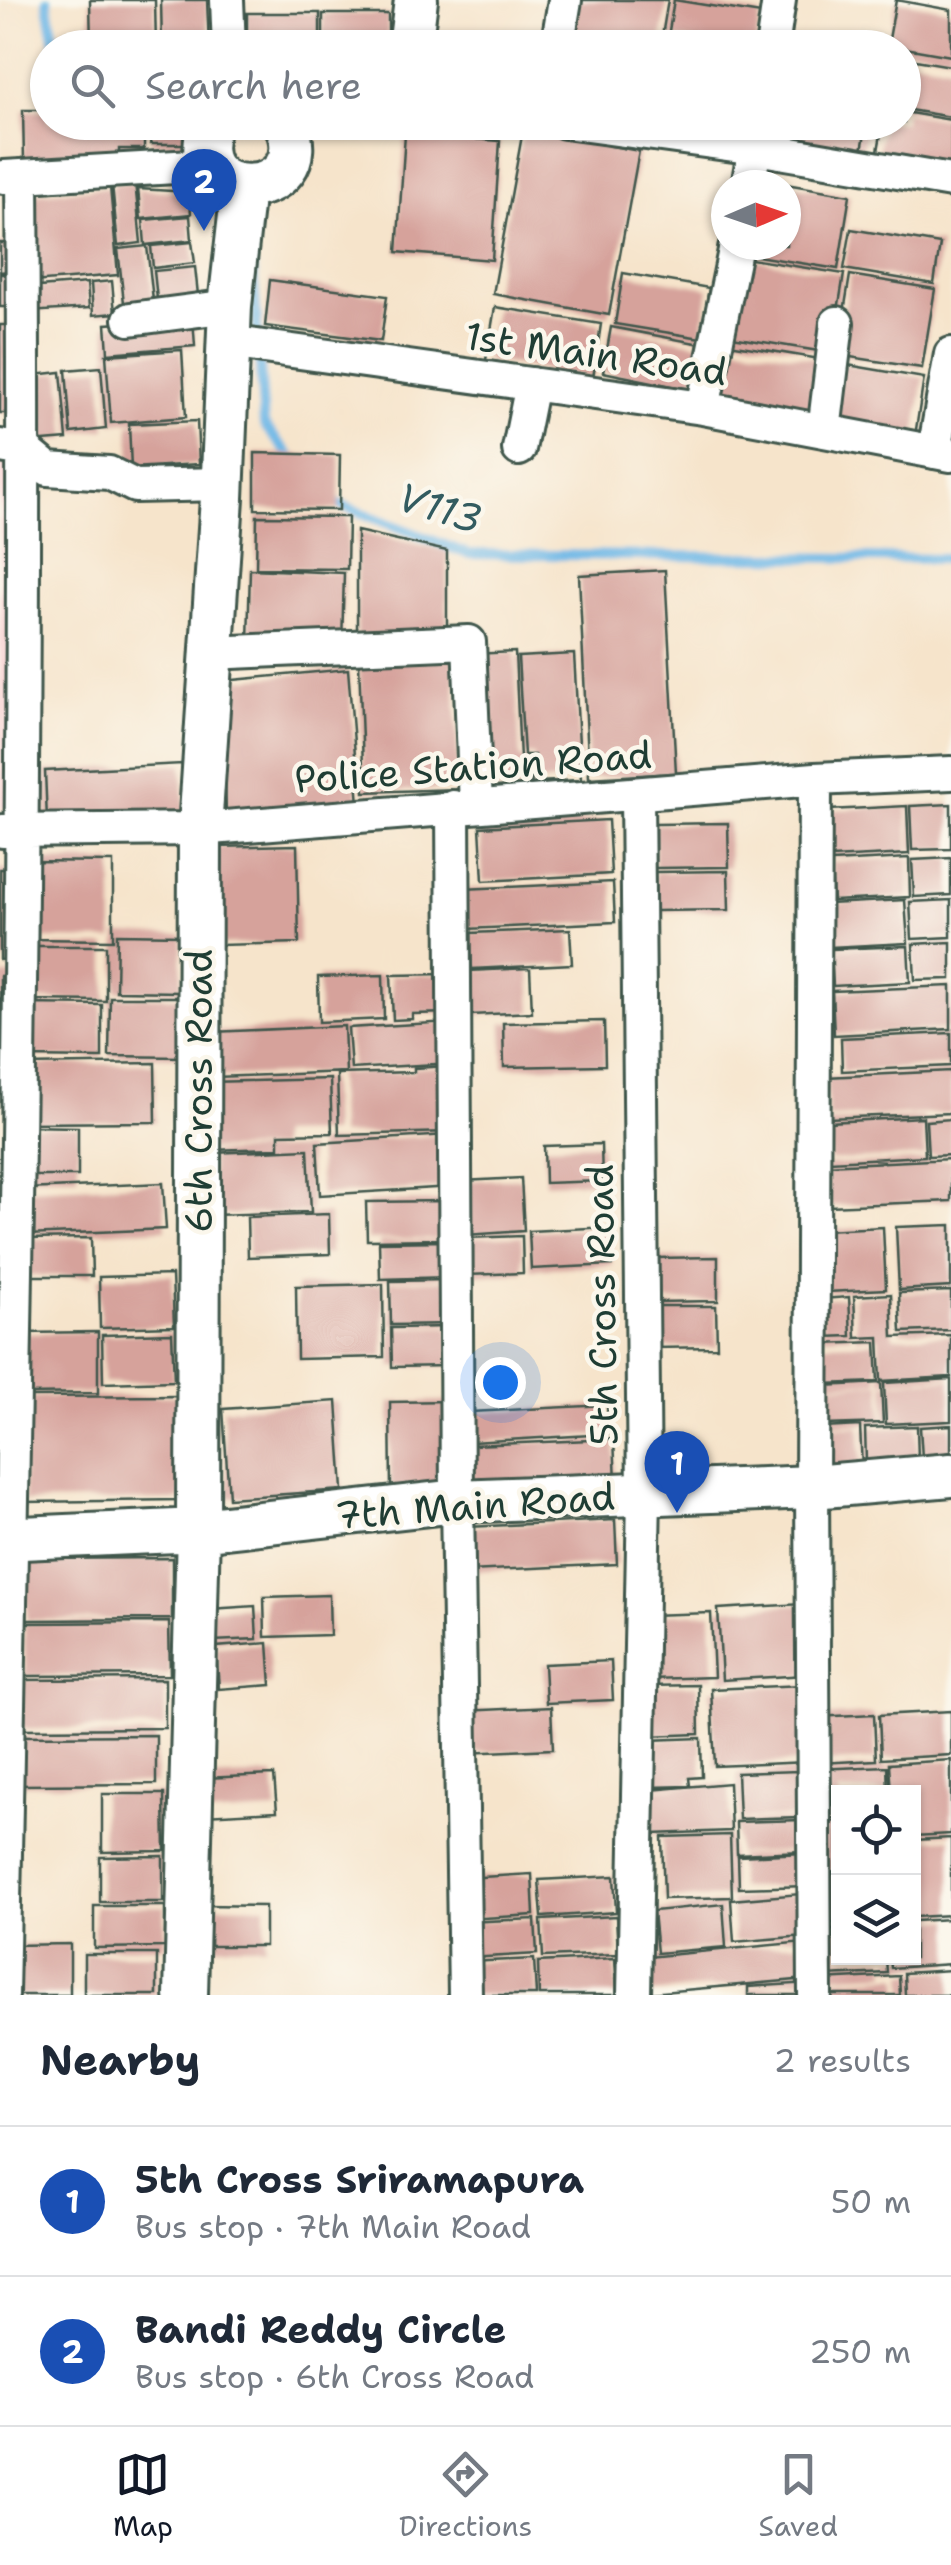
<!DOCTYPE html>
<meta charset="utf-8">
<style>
body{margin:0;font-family:"Shantell Sans",sans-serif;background:#f6f6f7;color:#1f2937}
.controls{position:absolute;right:30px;bottom:30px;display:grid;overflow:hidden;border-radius:0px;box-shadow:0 2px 8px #0004}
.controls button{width:90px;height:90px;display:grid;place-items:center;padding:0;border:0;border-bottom:2px solid #e0e1e3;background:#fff;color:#1f2937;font:50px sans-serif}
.compass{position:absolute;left:711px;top:170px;width:90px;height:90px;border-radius:50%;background:#fff;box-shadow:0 2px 8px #0004;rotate:88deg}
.you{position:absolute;left:500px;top:1382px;width:35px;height:35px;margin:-25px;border:8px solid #fff;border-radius:50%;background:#1a73e8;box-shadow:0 0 0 15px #1a73e833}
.badge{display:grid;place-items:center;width:65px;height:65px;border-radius:50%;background:#111827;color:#fff;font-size:32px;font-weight:700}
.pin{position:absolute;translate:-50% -82px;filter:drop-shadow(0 2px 5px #0008)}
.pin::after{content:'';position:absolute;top:52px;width:35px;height:30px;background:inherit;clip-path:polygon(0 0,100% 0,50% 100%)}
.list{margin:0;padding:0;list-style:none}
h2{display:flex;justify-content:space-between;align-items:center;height:130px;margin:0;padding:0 40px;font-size:42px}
h2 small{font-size:32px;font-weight:400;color:#747a83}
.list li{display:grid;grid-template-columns:65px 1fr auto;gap:30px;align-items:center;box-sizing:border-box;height:150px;padding:0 40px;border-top:2px solid #e0e1e3}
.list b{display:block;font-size:38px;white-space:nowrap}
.list p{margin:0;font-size:32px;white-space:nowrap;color:#747a83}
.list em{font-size:32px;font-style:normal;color:#747a83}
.icon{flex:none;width:55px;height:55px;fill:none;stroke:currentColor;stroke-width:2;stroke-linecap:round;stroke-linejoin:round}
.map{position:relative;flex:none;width:951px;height:1995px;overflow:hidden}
.search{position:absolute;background:#fff;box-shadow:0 2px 8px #0004;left:30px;right:30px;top:30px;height:110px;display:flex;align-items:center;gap:25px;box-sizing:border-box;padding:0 35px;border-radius:55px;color:#747a83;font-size:38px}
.sheet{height:430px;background:#fff}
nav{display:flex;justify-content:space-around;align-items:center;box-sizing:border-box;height:140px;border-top:2px solid #e0e1e3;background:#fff;font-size:28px;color:#747a83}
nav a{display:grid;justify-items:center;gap:5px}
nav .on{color:#111827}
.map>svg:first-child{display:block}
</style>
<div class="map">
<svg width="951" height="1995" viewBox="0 0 951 1995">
<rect width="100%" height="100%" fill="#fbf7ec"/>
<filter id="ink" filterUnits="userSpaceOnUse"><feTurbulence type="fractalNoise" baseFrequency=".01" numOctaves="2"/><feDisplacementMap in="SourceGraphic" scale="20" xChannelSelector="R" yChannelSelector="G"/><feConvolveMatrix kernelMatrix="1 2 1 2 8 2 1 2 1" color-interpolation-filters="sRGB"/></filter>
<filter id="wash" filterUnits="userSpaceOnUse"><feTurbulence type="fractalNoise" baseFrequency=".0048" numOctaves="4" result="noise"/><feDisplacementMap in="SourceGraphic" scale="40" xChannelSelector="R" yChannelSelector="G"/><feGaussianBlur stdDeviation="2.25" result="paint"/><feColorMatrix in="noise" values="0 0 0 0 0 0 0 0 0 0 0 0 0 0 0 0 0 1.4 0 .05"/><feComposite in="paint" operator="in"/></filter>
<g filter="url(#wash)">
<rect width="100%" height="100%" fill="#f6e4cb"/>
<!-- built -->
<path fill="#f7cfd1" d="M0 455H10L12 808H0Z"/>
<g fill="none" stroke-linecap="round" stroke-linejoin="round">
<!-- stream -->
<path stroke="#6eb7e6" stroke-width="10" d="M47 0 56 48
M253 269 264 425 297 464
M328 500 468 554 951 559"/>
</g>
<g id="blocks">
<!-- building -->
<path fill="#d6a29b" d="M90 0H155L156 48H91Z
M161 0H207L209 48H162Z
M568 0H668L660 48H560Z
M674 0 761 14 755 48H733L668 37Z
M896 0 951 10V56L888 45Z
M247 13H320V48H247Z
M323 14H388V48H323Z
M904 58 951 66V117L904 109Z
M23 110H48V122H144V149H119V161L24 162Z
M904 112 951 120V170L877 157 883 122H904Z
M151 122H203V144H151Z
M771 122H867L860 162 768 146Z
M523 130 639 151 609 315 493 294Z
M405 134 500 141 492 260 397 252Z
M135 182 141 243 118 246 112 184Z
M786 184 850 195 838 269 745 254 747 245H786Z
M110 187 118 275 32 282 25 194Z
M138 189 189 192 191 214 141 219Z
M190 216 192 240 145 245 143 220Z
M851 229 940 244 934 284 844 269Z
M192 242 195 263 153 268 151 246Z
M0 243H9V271L0 272Z
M147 246 154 309 125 312 118 249Z
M745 258 844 274 831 353 732 337Z
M195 267 199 304 158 309 154 271Z
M623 273 709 288 701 338 615 324Z
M0 274H13V307H0Z
M850 275 935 289 922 368 837 355Z
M270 280 387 296 381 341 265 326Z
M112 281 115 313 93 315 91 283Z
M87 283 89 308 29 312 27 288Z
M495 307 601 324 593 378 486 360Z
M193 318 195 346 108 353 106 324Z
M0 325H15L16 413H0Z
M611 327 701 344 692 390 603 372Z
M729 344 826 360 817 416 720 400Z
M182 350 186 417 111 423 106 355Z
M836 363 924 378 915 436 826 421Z
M101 367 106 429 71 433 66 370Z
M61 372 67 439 31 442 25 376Z
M197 421 199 464 131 468 129 424Z
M255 453 340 455 339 510 255 509Z
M257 516 348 517 347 569 256 568Z
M357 531 447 551V642L357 643Z
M250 569 344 573 342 645 248 642Z
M665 570 676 773 589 778 579 575Z
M515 652 520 759 530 758 532 788 479 790 472 654Z
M574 654 581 780 535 782 534 755H524L518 657Z
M454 658 459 789 364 792 359 662Z
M348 669 359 804 226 815 223 681Z
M182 764 185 813 47 820 45 771Z
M951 804V849L912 850 910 806Z
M907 806 909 854 831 858 829 810Z
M608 820 611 874 483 881 480 827Z
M728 823 729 867 655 868V824Z
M297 845 299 943 219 945 216 847Z
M909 858 910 897 833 901 831 862Z
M951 858V895L914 897 912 860Z
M28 861 113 862V940L27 939Z
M0 869H6L11 959 0 960Z
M728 871 729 910 655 911V872Z
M613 882 615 922 467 929 464 889Z
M905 900 908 943 830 947 828 904Z
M951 900V937L912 939 910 902Z
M570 929 572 964 472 969 470 933Z
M117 934 182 935 181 992 116 991Z
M951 942V979L915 980 913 944Z
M28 946H106V1001L28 1000Z
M908 946 910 982 833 986 831 949Z
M530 968 532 1012 471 1015 468 971Z
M449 974 450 1013 412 1014V1019L393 1020 391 975Z
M14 975 16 1028 0 1029V976Z
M383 975 384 1019 319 1022 318 977Z
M951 986V1029L834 1035 832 991Z
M110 997H182L181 1057 109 1056Z
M26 1004 102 1005V1058L26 1057Z
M604 1021 605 1065 504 1067 503 1023Z
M450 1022 453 1063 351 1069 348 1028Z
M344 1026 346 1072 215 1077 213 1032Z
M951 1033V1066L842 1071 841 1038Z
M155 1063 156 1122 22 1123V1065Z
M449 1066 451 1132 339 1135 337 1074 414 1072V1068Z
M951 1071V1113L828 1118 826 1077Z
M330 1079 332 1133 279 1134V1148L210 1150 208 1082Z
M923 1117 925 1156 830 1161 828 1122Z
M951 1119V1155L928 1156 926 1121Z
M22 1126 78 1127V1176H22Z
M448 1135 451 1187 320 1195 317 1143Z
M601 1144 602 1181 545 1183 544 1146Z
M308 1149 311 1212 213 1215 211 1153Z
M951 1159V1201L828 1206 826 1165Z
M521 1178 524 1231 466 1235 463 1181Z
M163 1183 166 1229 27 1235 26 1189Z
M445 1201V1239L367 1240 366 1202Z
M329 1214 330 1254 248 1257 247 1217Z
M951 1225V1287L899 1290 896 1227Z
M610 1227 612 1265 531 1269 529 1231Z
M883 1227 886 1289 827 1292 824 1230Z
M522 1236 523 1273 467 1275 466 1238Z
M91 1238 92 1276H24L23 1239Z
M450 1241 451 1277 380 1279 379 1242Z
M718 1257V1301L654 1302V1258Z
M172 1275 174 1326 100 1328 99 1277Z
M451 1280 452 1324 391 1325 390 1281Z
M383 1284 384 1357 297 1359 296 1286Z
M951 1291V1330L901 1332 899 1293Z
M891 1294 893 1337 951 1335V1377L881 1381 879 1337 856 1338 854 1296Z
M849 1297 851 1336 823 1337 821 1299Z
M651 1306H716L717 1347 652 1348Z
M449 1327 450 1366 392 1367 391 1328Z
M98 1332V1393L20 1394V1333Z
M172 1333 174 1381 103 1383 102 1335Z
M876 1342 878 1382 823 1384 821 1344Z
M951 1379V1421L886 1424 884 1383Z
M881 1383 883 1423 825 1425 823 1386Z
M180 1396 181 1500 24 1502 23 1397Z
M337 1401 343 1490 229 1498 223 1409Z
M450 1401 451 1488H391L390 1402Z
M607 1405 608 1434 472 1442 470 1412Z
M951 1425V1457L922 1458 920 1427Z
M860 1426 862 1468 825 1469 823 1428Z
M917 1426 918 1460 866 1462 865 1428Z
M614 1439 616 1481 473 1487 472 1445Z
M615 1520 617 1564 469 1571 467 1527Z
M172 1558V1619L27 1620V1559Z
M329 1595 330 1635 265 1637 264 1597Z
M802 1604 806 1675 722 1680 718 1609Z
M255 1606 257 1639 212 1641 210 1609Z
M711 1613 714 1677 650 1679 648 1615Z
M169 1622 170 1675 25 1676 24 1623Z
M268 1643 271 1685 219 1689 216 1647Z
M611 1661 613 1700 546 1703 544 1664Z
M165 1679V1728L21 1729 20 1680Z
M698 1685 699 1734 648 1736 646 1686Z
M804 1685 807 1762 715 1766 711 1689Z
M551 1707 553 1749 464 1753 462 1711Z
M951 1711V1755L881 1759 879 1715Z
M874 1714 876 1760 819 1763 816 1717Z
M156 1735V1784L18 1785V1736Z
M701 1738 702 1777 689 1778 690 1786 649 1787 648 1740Z
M951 1760V1834L914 1836V1792H891L889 1764Z
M887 1766 888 1792H838V1818L818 1819 815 1769Z
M799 1771 801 1817 739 1819 737 1773Z
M274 1775 277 1811 205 1815 204 1778Z
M729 1783 731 1831 652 1834 650 1790Z
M102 1794H164L165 1851 102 1852Z
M803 1820 804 1851 737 1854 736 1822Z
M838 1821V1871L818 1872 815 1823Z
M730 1835 732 1897 664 1899 662 1837Z
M951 1838V1915L914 1917V1840Z
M805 1853 806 1886 739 1888 738 1856Z
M163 1856V1902H100V1857Z
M532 1874 534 1915 467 1919 464 1878Z
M824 1874H838V1922L826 1923Z
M614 1876 616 1912 542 1917 539 1880Z
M800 1894 804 1936 734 1942 731 1900Z
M723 1904 726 1947 657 1953 653 1911Z
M205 1905 265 1906V1946H204Z
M94 1906H165V1947L94 1948Z
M616 1916 618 1954 543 1957 541 1920Z
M535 1919 537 1954 468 1958 466 1922Z
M951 1919V1964L891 1968 890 1958H914V1921Z
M824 1929H838V1958H886L887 1973 826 1976Z
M804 1942 807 1979 651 1993 647 1957Z
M70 1944V1995H12V1945Z
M84 1954H157V1995H84Z
M615 1958 617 1995H539L538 1962Z
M534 1959 536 1995H469L467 1962Z
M951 1970V1995H905L904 1973Z
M899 1976 900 1995H822L821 1980Z
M810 1983V1995H748V1987Z"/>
</g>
</g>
<g filter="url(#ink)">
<use href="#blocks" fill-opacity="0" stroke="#3f564b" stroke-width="2.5"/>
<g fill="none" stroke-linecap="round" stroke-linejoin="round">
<!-- minor casing -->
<g stroke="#3f564b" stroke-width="38">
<path id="minor" d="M227 0 229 48
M557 48 565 0
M772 48 779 0
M565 122 756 148 951 181
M4 177 210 165
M748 185 760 122
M130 319 230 306
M228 342 703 408 951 455
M703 408 736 245
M824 431 837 323
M0 446 25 450 48 469 109 473 135 486 223 484
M519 449 532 384
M934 452 951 354
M210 653 469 642 476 805
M453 807 457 1501 465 1995
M3 831 200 829 815 779 951 773
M2 1995C15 1389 27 783 22 177
M634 1995 644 1496 637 795
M815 1995 812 1487 815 779"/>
</g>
<!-- tertiary casing -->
<g stroke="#3f564b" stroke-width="48">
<path id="tertiary" d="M410 48 416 0
M211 122C175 210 323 204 285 122
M0 1539 198 1530 457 1501 812 1487 951 1475
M186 1995 198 1530 200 829 222 498 230 306 243 188"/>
</g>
<!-- minor -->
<use href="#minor" stroke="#fff" stroke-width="32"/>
<!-- tertiary -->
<use href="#tertiary" stroke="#fff" stroke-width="42"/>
</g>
</g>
<g text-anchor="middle" stroke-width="9" stroke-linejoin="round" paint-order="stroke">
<!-- street labels -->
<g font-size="38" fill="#1f3d34" stroke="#fbf7ec">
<text transform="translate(596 354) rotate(8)" y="13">1st Main Road</text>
<text transform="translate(473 767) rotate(-4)" y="13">Police Station Road</text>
<text transform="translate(199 1091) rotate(-90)" y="13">6th Cross Road</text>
<text transform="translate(602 1305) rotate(-91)" y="13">5th Cross Road</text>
<text transform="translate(475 1506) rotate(-4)" y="13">7th Main Road</text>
</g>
<!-- water labels -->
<g font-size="40" font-style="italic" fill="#335c60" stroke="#fbf7ec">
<text transform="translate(440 508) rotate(17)" y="14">V113</text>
</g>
</g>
</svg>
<div class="controls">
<button><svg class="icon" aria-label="locate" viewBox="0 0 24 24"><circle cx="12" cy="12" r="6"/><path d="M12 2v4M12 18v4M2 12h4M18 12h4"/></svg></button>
<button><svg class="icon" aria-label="layers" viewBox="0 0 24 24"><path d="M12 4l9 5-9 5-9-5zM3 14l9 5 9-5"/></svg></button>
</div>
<svg class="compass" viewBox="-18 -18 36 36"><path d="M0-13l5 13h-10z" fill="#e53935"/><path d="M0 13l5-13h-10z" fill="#747a83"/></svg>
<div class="you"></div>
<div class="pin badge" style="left:677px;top:1513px;background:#1a4fb4">1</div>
<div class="pin badge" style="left:204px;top:231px;background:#1a4fb4">2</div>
<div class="search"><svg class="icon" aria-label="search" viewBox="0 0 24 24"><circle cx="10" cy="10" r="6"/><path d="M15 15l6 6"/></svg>Search here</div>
</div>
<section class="sheet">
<h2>Nearby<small>2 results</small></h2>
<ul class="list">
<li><span class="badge" style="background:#1a4fb4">1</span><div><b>5th Cross Sriramapura</b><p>Bus stop · 7th Main Road</p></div><em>50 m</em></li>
<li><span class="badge" style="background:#1a4fb4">2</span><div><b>Bandi Reddy Circle</b><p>Bus stop · 6th Cross Road</p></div><em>250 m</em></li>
</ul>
</section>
<nav>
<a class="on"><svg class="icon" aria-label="map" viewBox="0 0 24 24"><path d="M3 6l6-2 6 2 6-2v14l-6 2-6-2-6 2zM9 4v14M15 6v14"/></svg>Map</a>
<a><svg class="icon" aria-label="directions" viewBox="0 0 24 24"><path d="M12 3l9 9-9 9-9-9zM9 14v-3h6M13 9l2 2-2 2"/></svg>Directions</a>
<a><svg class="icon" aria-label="saved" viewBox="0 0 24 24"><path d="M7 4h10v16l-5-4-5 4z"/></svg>Saved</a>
</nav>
